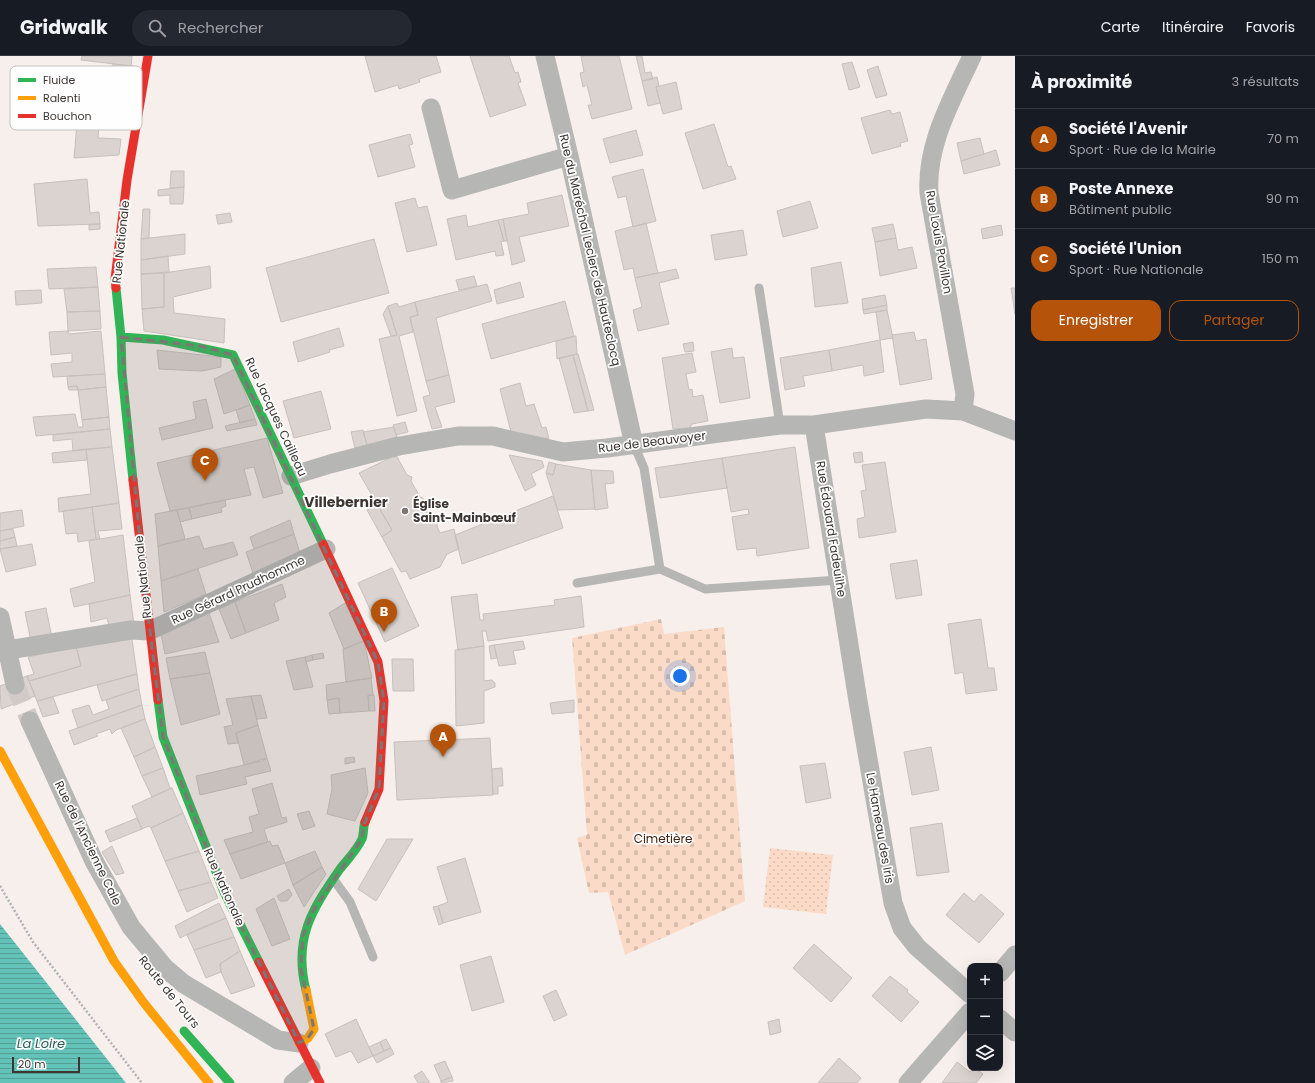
<!DOCTYPE html>
<html lang="fr">
<meta charset="utf-8">
<style>
body{margin:0;font-family:Poppins,sans-serif;background:#242831;color:#f1f3f6}
.controls{position:absolute;right:12px;bottom:12px;display:grid;overflow:hidden;border-radius:8px;box-shadow:0 4px 16px #0002}
.controls button{width:36px;height:36px;display:grid;place-items:center;padding:0;border:0;border-bottom:1px solid #363941;background:#171b24;color:#f1f3f6;font:20px sans-serif}
.scale{position:absolute;left:12px;bottom:10px;width:68px;box-sizing:border-box;padding-left:4px;border:2px solid #3c3531;border-top:0;font-size:11px;line-height:14px;white-space:nowrap;color:#3c3531;-webkit-text-stroke:3px #fefefe;paint-order:stroke}
.you{position:absolute;left:680px;top:620px;width:14px;height:14px;margin:-10px;border:3px solid #fff;border-radius:50%;background:#1a73e8;box-shadow:0 0 0 6px #1a73e833}
.badge{display:grid;place-items:center;width:26px;height:26px;border-radius:50%;background:#b45309;color:#fff;font-size:13px;font-weight:700}
.pin{position:absolute;translate:-50% -33px;filter:drop-shadow(0 1px 2px #0008)}
.pin::after{content:'';position:absolute;top:21px;width:14px;height:12px;background:inherit;clip-path:polygon(0 0,100% 0,50% 100%)}
.list{margin:0;padding:0;list-style:none}
h2{display:flex;justify-content:space-between;align-items:center;height:52px;margin:0;padding:0 16px;font-size:17px}
h2 small{font-size:13px;font-weight:400;color:#9ea1a6}
.list li{display:grid;grid-template-columns:26px 1fr auto;gap:12px;align-items:center;box-sizing:border-box;height:60px;padding:0 16px;border-top:1px solid #363941}
.list b{display:block;font-size:15px;white-space:nowrap}
.list p{margin:0;font-size:13px;white-space:nowrap;color:#9ea1a6}
.list em{font-size:13px;font-style:normal;color:#9ea1a6}
.actions{display:flex;gap:8px;padding:12px 16px}
.actions a{flex:1;padding:9px 0;border:1px solid #b45309;border-radius:12px;text-align:center;font-size:14px;color:#b45309}
.actions .main{background:#b45309;color:#fff}
.icon{flex:none;width:22px;height:22px;fill:none;stroke:currentColor;stroke-width:2;stroke-linecap:round;stroke-linejoin:round}
.map{position:relative;flex:none;width:1015px;height:1027px;overflow:hidden}
header{display:flex;align-items:center;gap:24px;box-sizing:border-box;height:56px;padding:0 20px;background:#171b24;border-bottom:1px solid #363941}
header strong{font-size:19px}
nav{display:flex;gap:22px;margin-inline-start:auto;font-size:14px}
.search{width:280px;height:36px;background:#242831;display:flex;align-items:center;gap:10px;box-sizing:border-box;padding:0 14px;border-radius:22px;color:#9ea1a6;font-size:15px}
main{display:flex}
aside{flex:1;background:#171b24}
.map>svg:first-child{display:block}
</style>
<header>
<strong>Gridwalk</strong>
<div class="search"><svg class="icon" aria-label="search" viewBox="0 0 24 24"><circle cx="10" cy="10" r="6"/><path d="M15 15l6 6"/></svg>Rechercher</div>
<nav><a>Carte</a><a>Itinéraire</a><a>Favoris</a></nav>
</header>
<main>
<div class="map">
<svg width="1015" height="1027" viewBox="0 0 1015 1027">
<defs>
<pattern id="cemetery-stones" width="16" height="16" patternUnits="userSpaceOnUse"><rect width="16" height="16" fill="#fbdbc8"/><path d="M2 7V4a2 2 0 0 1 4 0v3zM10 15v-3a2 2 0 0 1 4 0v3z" fill="#d8bdac"/></pattern>
<pattern id="park-dots" width="8" height="8" patternUnits="userSpaceOnUse"><rect width="8" height="8" fill="#fbdbc8"/><path d="M2 2h.1M6 6h.1" fill="none" stroke="#d8bdac" stroke-width="1.8" stroke-linecap="round"/></pattern>
<pattern id="water-rules" width="6" height="5" patternUnits="userSpaceOnUse"><rect width="6" height="5" fill="#63c3b8"/><path d="M0 2.5h6" fill="none" stroke="#539f96"/></pattern>
</defs>
<rect width="100%" height="100%" fill="#f7efeb"/>
<!-- cemetery -->
<path fill="url(#cemetery-stones)" d="M661 563 664 578 724 571 745 845 625 899 608 836 589 837 577 782 587 779 572 582Z"/>
<!-- park -->
<path fill="url(#park-dots)" d="M770 792 833 799 826 858 763 851Z"/>
<!-- water -->
<path fill="url(#water-rules)" d="M0 868 126 1027H0Z"/>
<!-- building -->
<path fill="#dad3cf" stroke="#c7c0bc" d="M82 0H132L131 10 81 4Z
M365 0H436L441 16 419 23 420 26 399 33 398 29 375 36Z
M470 0H509L515 17 518 16 521 26 518 27 526 49 490 61Z
M581 0H619L632 53 592 63 588 49H592L587 29 583 31 580 17 584 16Z
M636 0H642L645 17 651 16 653 23 642 25Z
M852 6 860 31 849 34 842 8Z
M113 8 134 10 126 34 109 33Z
M878 10 887 39 876 42 867 14Z
M657 21 659 30 656 31 660 47 648 50 642 25Z
M676 26 682 53 663 58 656 31Z
M890 54 892 58 900 56 908 85 900 87 901 90 872 98 861 62Z
M78 56 100 59 98 82 121 83 119 99 74 102Z
M714 68 728 111 731 110 736 123 703 133 685 77Z
M636 74 643 99 610 107 603 83Z
M410 78 413 88 409 89 415 111 378 121 369 89Z
M980 82 984 98 961 105 957 87Z
M996 94 1000 109 964 118 961 105Z
M643 113 656 165 633 171 626 140 618 142 612 121Z
M171 115H184V131L170 132Z
M87 123 90 157 99 156 100 168 38 170 34 128Z
M184 131 183 148H170V139L158 140V134Z
M562 139 569 170 519 181 525 205 512 209 503 163 529 158 527 147Z
M415 142 418 152 427 150 437 189 407 196 395 147Z
M810 145 818 172 783 181 777 155Z
M143 153H150L149 182 141 183Z
M230 157 232 166 218 168 216 159Z
M466 159 468 171 498 164 504 185 501 186 504 199 496 200 495 195 456 204 447 163Z
M503 163 507 185H504L498 164Z
M646 167 658 217 635 222 633 212 624 214 615 175Z
M100 168V173L89 174V169Z
M893 168 896 182 875 186 872 172Z
M1001 169 1003 179 983 183 981 173Z
M743 174 747 199 715 204 711 179Z
M185 178V198L141 204V183Z
M896 182 898 194 912 191 917 212 880 220 875 186Z
M374 183 389 237 281 266 266 212Z
M168 200 169 216 141 218V204Z
M841 206 848 247 815 251 811 212Z
M210 210 211 232 173 241 174 257 225 263 224 287 144 275 142 253 164 251V217Z
M96 211 98 231 49 233 47 213Z
M676 213 679 222 659 227 669 268 638 275 633 254 642 251 635 222Z
M164 217V251L142 253 141 218Z
M474 220 477 230 459 234 456 224Z
M520 226 524 241 497 248 494 234Z
M487 228 492 245 436 262 449 319 426 325 410 261 418 259 415 246Z
M98 231 100 255 67 256 64 233Z
M1011 232H1015V258Z
M41 234 42 247 16 249 15 235Z
M885 239 887 249 863 254 862 243Z
M565 245 574 280 491 303 482 268Z
M415 246 418 259 410 261 413 276 399 280 417 355 397 360 379 283 397 279 388 250 397 247 399 251Z
M887 249V254L864 258 863 254Z
M388 250 397 279 391 280 383 258Z
M887 254 893 282 880 284 876 256Z
M100 255 101 273 68 275 67 256Z
M339 272 344 290 329 294 330 296 298 306 293 286Z
M68 275 69 278 101 275 105 318 53 321 51 308 72 306V297L51 299 49 276Z
M914 276 916 285 926 283 932 323 900 329 892 279Z
M576 280 577 298 557 303 556 285Z
M880 284 884 316 864 320 863 309 832 315 829 294Z
M693 286 694 295 685 296 683 288Z
M732 292 733 302 744 301 750 342 720 347 711 296Z
M157 294 221 301V311L202 315 159 313Z
M829 294 832 315 803 320 805 330 785 334 780 302Z
M692 297 696 316 686 318 689 334 692 333 693 341 703 339 708 365 692 368 689 373 684 374V372L673 373 662 302Z
M577 298H578L594 354 588 355 573 299Z
M573 299 588 355 574 357 559 302Z
M235 313 250 349 224 358 214 323Z
M105 318 106 331 78 334 77 330 68 331 67 320Z
M449 319 455 346 435 351 442 371 432 373 423 341 430 339 426 325Z
M520 327 526 350 534 348 542 372 546 371 549 383 511 376 500 333Z
M77 330 78 334H69L68 331Z
M106 331 109 361 82 364 78 334Z
M321 335 331 373 294 382 283 345Z
M206 343 213 372 162 384 159 372 196 363 193 346Z
M250 349 255 363 240 367 236 354Z
M75 358 78 371H83L82 364 109 361 110 373 36 380 33 361Z
M255 363 257 369 227 375 225 370Z
M405 366 408 376 396 379 393 369Z
M394 371 397 381 367 389 363 376Z
M110 373 112 391 73 395 72 383 53 385V379Z
M363 374 367 389 355 392 351 376Z
M267 382 283 437 263 442 254 411 244 413 251 439 170 455 157 407Z
M112 391 119 447 59 456 58 442 91 438 86 393Z
M795 391 809 492 757 500 756 492 737 494 732 461 749 458 748 453 731 456 722 402Z
M86 393 87 404 53 407 52 397Z
M862 396 863 406 855 407 853 397Z
M396 399 407 419 412 421 411 425 420 441 423 442V447L432 463 438 465 437 470 440 477 454 473 459 493 447 498 440 511 410 523 406 515 401 516 382 481 392 474 359 417Z
M509 399 542 405 544 411 531 418 536 429 525 435Z
M722 402 727 432 660 442 655 412Z
M549 406 556 408 553 419 546 417Z
M885 406 896 476 859 482 857 463 865 461 861 435 866 434 862 409Z
M556 408 591 414 595 453 558 454 546 417 553 419Z
M591 414 613 415 614 427 605 428 608 452 595 454Z
M553 440 563 472 462 508 455 479Z
M225 444 226 450 221 452 222 456 192 463 189 452Z
M119 447 122 473 98 475 100 483H96L92 451Z
M377 448 392 474 382 481 367 454Z
M92 451 96 483 78 486 77 477 66 478 63 455Z
M189 452 192 463 180 466 177 454Z
M22 454 24 470 0 475V457Z
M177 454 185 483 158 490 155 458Z
M290 464 294 478 254 493 250 481Z
M13 473 15 481 0 485V475Z
M294 478 300 497 253 517 246 496Z
M123 479 130 539 74 551 70 533 95 526 89 485Z
M199 480 204 493 233 486 238 499 161 525 158 490Z
M15 481 17 490 0 493V485Z
M32 488 36 509 6 516 0 493Z
M917 504 922 539 896 543 890 508Z
M392 512 419 570 385 586 358 527Z
M198 513 206 538 164 556 161 525Z
M282 528 286 541 274 547 279 564 246 577 235 546Z
M477 538 480 564H484L483 558 555 549 554 544 581 540 584 571 488 585 486 575H482L484 590 458 594 451 541Z
M130 539 134 569 110 574 107 562 91 566 89 548Z
M235 546 246 577 231 583 219 553Z
M345 547 364 585 344 593 329 557Z
M46 552 52 582 31 586 25 556Z
M209 557 219 586 165 598 161 578Z
M981 563 988 612H994L997 634 966 638 963 616 955 618 948 568Z
M131 577 137 618 37 645 29 625 81 610 76 590Z
M364 585 372 622 346 626 343 593Z
M523 585 525 593 513 595 516 608 499 610 494 589Z
M494 589 497 602 491 603 489 590Z
M76 590 81 610 29 625 27 620 34 618 28 601Z
M484 590V625L492 624 495 627V631L484 635V667L456 670 455 594Z
M205 596 210 617 170 623 166 602Z
M323 597 324 602 313 604 312 599Z
M312 599 313 604 306 606 305 601Z
M305 601 313 631 294 634 286 605Z
M392 603H413L414 635H393Z
M210 617 220 658 181 669 170 623Z
M137 618 139 633 102 645 97 629Z
M27 620 35 640 1 653 0 630Z
M371 622 373 639H368L369 655 340 657 339 642 327 644 326 629Z
M139 633 142 649 78 672 72 654 89 649 93 659 109 653 106 644Z
M261 639 267 662 257 663 251 640Z
M368 639H374L375 655H369Z
M251 640 258 669 236 677 238 687 228 688 224 671 233 669 226 643Z
M53 641 59 657 43 661 37 645Z
M339 642 340 657 329 658 327 644Z
M574 644V656L552 658 550 647Z
M142 649 145 663 116 674 112 678 110 673 96 678 98 680 74 689 69 675Z
M145 663 155 691 134 701 121 672Z
M258 669 267 702 244 709 236 677Z
M490 682 493 739 397 744 394 686Z
M155 691 163 712 142 720 134 701Z
M931 691 939 734 912 739 904 696Z
M354 701 355 706 345 708V702Z
M267 702 271 715 245 721 247 728 200 739 196 720 262 705Z
M825 707 831 742 806 747 800 710Z
M163 712 170 732H172L152 741 142 720Z
M365 712 368 737 355 765 327 758 332 733 331 719Z
M502 712 503 730H498V738H493L492 713Z
M272 727 282 762 286 761 287 766 264 773 268 786 230 798 224 784 253 776 249 761 259 758 252 733Z
M172 732 183 757 151 772 149 770 142 773 132 750Z
M309 755 315 770 303 774 297 758Z
M183 757 199 795 165 805 151 772Z
M137 762 142 773 110 786 105 775Z
M942 767 949 816 917 820 910 772Z
M387 783H413L376 845 358 833Z
M270 785 272 790 278 789 285 807 241 823 230 798Z
M112 790 124 817 116 819 102 796Z
M199 795 211 826 178 835 165 805Z
M315 795 322 811 293 829 285 807Z
M465 802 481 856 443 867 438 850 448 846 437 811Z
M322 811 326 818 304 851 293 829Z
M211 826 218 842 187 856 178 835Z
M289 833 292 839 287 845H280L277 840Z
M964 837 974 846 981 838 1004 858 979 887 946 859Z
M274 842 290 883 272 890 256 853Z
M219 847 226 862 196 874 180 882 175 870Z
M438 850 443 867 439 869 433 851Z
M226 862 234 881 194 894 187 879Z
M234 881 240 895 220 908 221 916 206 922 194 894Z
M814 888 852 922 831 946 793 912Z
M240 895 255 930 231 938 221 916 220 908Z
M491 900 504 946 472 955 460 909Z
M890 920 908 934 907 936 919 946 901 966 872 940Z
M556 934 567 959 554 965 543 940Z
M356 963 373 1000 358 1007 351 995 336 1001 325 978Z
M779 963 781 976 770 979 768 966Z
M386 983 391 992 384 995 380 986Z
M380 986 384 995 373 1000 369 991Z
M391 992 394 998 377 1007 373 1000Z
M839 1002 861 1022 857 1027H818Z
M445 1005 452 1021 441 1025 434 1009Z
M957 1006 970 1016 973 1012H975L983 1018 976 1027H942Z
M422 1015 430 1027H418L414 1020Z
M452 1021 453 1025 441 1027V1025Z"/>
<g fill="none" stroke-linecap="round" stroke-linejoin="round">
<!-- street-tunnel -->
<path stroke="#d2cac6" stroke-width="19" stroke-dasharray="19 10" stroke-linecap="butt" d="M15 629 30 665"/>
<!-- path -->
<path stroke="#b2b2b0" stroke-width="2.5" stroke-dasharray="2 2" stroke-linecap="butt" d="M0 830 33 886 142 1027"/>
<!-- lane -->
<path stroke="#b6b6b4" stroke-width="9" d="M759 232 780 369
M660 513 705 533 839 524
M577 527 660 513 644 412 634 389
M334 824 350 846 373 901"/>
<!-- street -->
<path stroke="#b6b6b4" stroke-width="19" d="M545 0 569 100 634 389
M431 52 452 134 569 100
M963 355 965 338 929 137C926 88 952 44 972 0
M814 369 858 645 893 847 902 872 917 891 970 938
M291 420 330 408 399 390 458 380H493L563 396 607 392 780 369H814L926 353 963 355 1015 375
M0 561 15 629
M8 594 131 574 149 575 326 493
M30 665 94 805 131 871 165 912 184 928 278 984 299 987
M1000 917 1015 899
M1000 963 1015 976
M293 1027 311 1012
M908 1027 970 956"/>
<!-- fast -->
<path stroke="#30b455" stroke-width="9" d="M116 232 121 281 122 317 133 424
M121 281 163 284 233 299 323 488
M158 644 163 681 224 836 259 906
M306 934C293 883 312 853 340 813 347 804 357 794 362 783 364 778 363 771 365 766
M184 975 230 1027"/>
<!-- slow -->
<path stroke="#ff9f0a" stroke-width="9" d="M0 695 114 905 144 947 209 1027
M299 987 308 982 314 973 306 934"/>
<!-- jam -->
<path stroke="#e5322d" stroke-width="9" d="M116 232 115 223 127 124 148 0
M133 424 158 644
M323 488 378 606 384 645 379 733 365 766
M259 906 320 1027"/>
</g>
<!-- marked area -->
<path fill="#7d7672" fill-opacity="0.2" stroke="#7d7672" stroke-width="3" stroke-dasharray="8 5" stroke-linejoin="round" d="M121 281 201 290 233 299 378 606 384 645 379 733 364 769 362 783 313 855 303 880 301 912 314 973 308 982 299 987 224 836 163 681 143 518Z"/>
<!-- markers -->
<circle fill="#7d7672" stroke="#fefefe" stroke-width="1.5" cx="405" cy="455" r="4"/>
<g text-anchor="middle" stroke-width="3.5" stroke-linejoin="round" paint-order="stroke">
<!-- street labels -->
<g font-size="12" fill="#3c3531" stroke="#fefefe">
<text transform="translate(121 186) rotate(-84)" y="4">Rue Nationale</text>
<text transform="translate(939 186) rotate(80)" y="4">Rue Louis Pavillon</text>
<text transform="translate(590 194) rotate(77)" y="4">Rue du Maréchal Leclerc de Hauteclocq</text>
<text transform="translate(276 361) rotate(65)" y="4">Rue Jacques Cailleau</text>
<text transform="translate(652 386) rotate(-7)" y="4">Rue de Beauvoyer</text>
<text transform="translate(831 473) rotate(81)" y="4">Rue Édouard Fadeuilhe</text>
<text transform="translate(143 521) rotate(-96)" y="4">Rue Nationale</text>
<text transform="translate(238 534) rotate(-25)" y="4">Rue Gérard Prudhomme</text>
<text transform="translate(880 772) rotate(80)" y="4">Le Hameau des Iris</text>
<text transform="translate(88 787) rotate(64)" y="4">Rue de l'Ancienne Cale</text>
<text transform="translate(224 831) rotate(66)" y="4">Rue Nationale</text>
<text transform="translate(169 936) rotate(51)" y="4">Route de Tours</text>
</g>
<!-- poi labels -->
<g font-size="12" font-weight="bold" fill="#3c3531" stroke="#fefefe" text-anchor="start">
<text x="413" y="452">Église<tspan x="413" dy="14">Saint-Mainbœuf</tspan></text>
</g>
<!-- park labels -->
<g font-size="12" fill="#442411" stroke="#fefefe">
<text x="663" y="787">Cimetière</text>
</g>
<!-- water labels -->
<g font-size="13" font-style="italic" fill="#295e57" stroke="#fefefe">
<text x="41" y="992">La Loire</text>
</g>
<!-- quarter labels -->
<g font-size="14" font-weight="bold" fill="#3c3531" stroke="#fefefe">
<text x="346" y="451">Villebernier</text>
</g>
</g>
<!-- legend -->
<rect x="10" y="10" width="132" height="64" rx="6" fill="#fefefe" stroke="#c4c2c0" stroke-width="1"/>
<rect x="18" y="22" width="18" height="4" fill="#30b455"/>
<rect x="18" y="40" width="18" height="4" fill="#ff9f0a"/>
<rect x="18" y="58" width="18" height="4" fill="#e5322d"/>
<g font-size="11" fill="#3c3531">
<text x="43" y="28">Fluide</text>
<text x="43" y="46">Ralenti</text>
<text x="43" y="64">Bouchon</text>
</g>
</svg>
<div class="controls">
<button>+</button>
<button>−</button>
<button><svg class="icon" aria-label="layers" viewBox="0 0 24 24"><path d="M12 4l9 5-9 5-9-5zM3 14l9 5 9-5"/></svg></button>
</div>
<div class="scale">20 m</div>
<div class="you"></div>
<div class="pin badge" style="left:443px;top:701px">A</div>
<div class="pin badge" style="left:384px;top:576px">B</div>
<div class="pin badge" style="left:205px;top:425px">C</div>
</div>
<aside>
<h2>À proximité<small>3 résultats</small></h2>
<ul class="list">
<li><span class="badge">A</span><div><b>Société l'Avenir</b><p>Sport · Rue de la Mairie</p></div><em>70 m</em></li>
<li><span class="badge">B</span><div><b>Poste Annexe</b><p>Bâtiment public</p></div><em>90 m</em></li>
<li><span class="badge">C</span><div><b>Société l'Union</b><p>Sport · Rue Nationale</p></div><em>150 m</em></li>
</ul>
<div class="actions"><a class="main">Enregistrer</a><a>Partager</a></div>
</aside>
</main>
